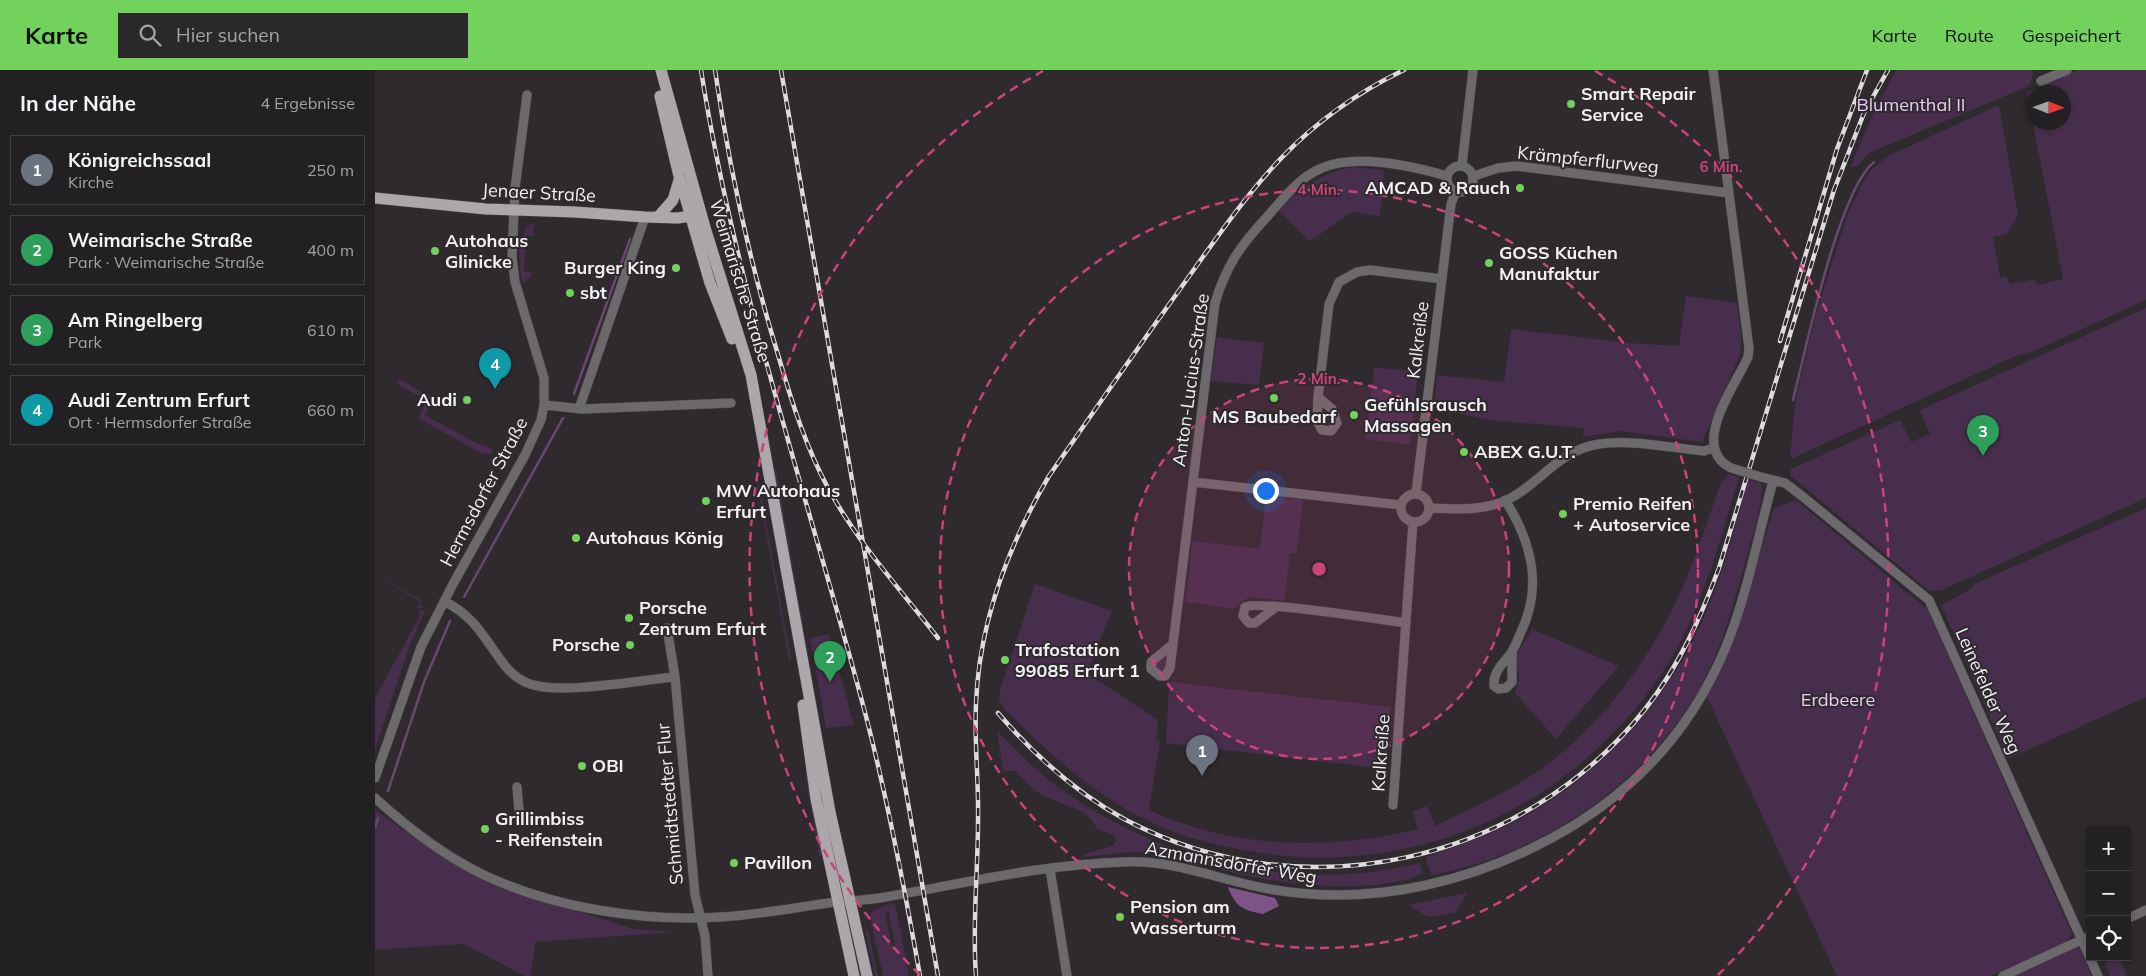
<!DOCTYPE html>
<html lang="de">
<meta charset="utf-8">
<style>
body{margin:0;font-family:Mulish,sans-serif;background:#2a282a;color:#f1f3f6}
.controls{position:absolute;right:15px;bottom:15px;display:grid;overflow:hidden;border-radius:0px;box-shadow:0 2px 8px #0003}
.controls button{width:45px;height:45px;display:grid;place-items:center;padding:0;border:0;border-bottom:1px solid #3f3e40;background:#222022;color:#f1f3f6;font:25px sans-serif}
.compass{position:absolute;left:1651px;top:15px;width:45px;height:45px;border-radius:50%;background:#222022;box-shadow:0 2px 8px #0003;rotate:91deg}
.you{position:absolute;left:890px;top:420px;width:18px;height:18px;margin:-12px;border:4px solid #fff;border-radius:50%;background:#1a73e8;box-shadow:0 0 0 8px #1a73e833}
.badge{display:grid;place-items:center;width:32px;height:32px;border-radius:50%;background:#73d25c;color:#fff;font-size:16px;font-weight:700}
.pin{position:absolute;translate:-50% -41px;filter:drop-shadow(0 1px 2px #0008)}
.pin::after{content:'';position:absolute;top:26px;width:18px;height:15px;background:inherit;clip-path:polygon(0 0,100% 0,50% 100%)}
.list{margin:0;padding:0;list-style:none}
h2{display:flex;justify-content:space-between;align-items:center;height:65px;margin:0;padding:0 20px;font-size:21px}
h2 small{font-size:16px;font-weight:400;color:#a2a3a5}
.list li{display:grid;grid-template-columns:32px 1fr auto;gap:15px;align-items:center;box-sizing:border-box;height:70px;margin:0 10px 10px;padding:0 10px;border:1px solid #3f3e40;border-radius:0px}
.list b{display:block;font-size:19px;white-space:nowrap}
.list p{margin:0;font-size:16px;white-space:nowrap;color:#a2a3a5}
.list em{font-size:16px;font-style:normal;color:#a2a3a5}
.icon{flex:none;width:28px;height:28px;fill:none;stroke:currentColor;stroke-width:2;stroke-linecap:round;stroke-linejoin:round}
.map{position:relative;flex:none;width:1771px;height:906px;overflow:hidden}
header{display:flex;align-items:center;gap:30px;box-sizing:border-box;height:70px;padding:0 25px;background:#73d25c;color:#111}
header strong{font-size:24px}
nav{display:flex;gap:28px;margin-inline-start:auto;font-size:18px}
.search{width:350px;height:45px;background:#2a282a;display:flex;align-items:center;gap:12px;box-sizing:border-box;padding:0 18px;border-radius:0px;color:#a2a3a5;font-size:19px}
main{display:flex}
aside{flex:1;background:#222022}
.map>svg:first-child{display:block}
</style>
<header>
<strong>Karte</strong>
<div class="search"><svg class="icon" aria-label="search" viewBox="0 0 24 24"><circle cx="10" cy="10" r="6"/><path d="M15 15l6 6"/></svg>Hier suchen</div>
<nav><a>Karte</a><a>Route</a><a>Gespeichert</a></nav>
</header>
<main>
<aside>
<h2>In der Nähe<small>4 Ergebnisse</small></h2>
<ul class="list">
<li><span class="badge" style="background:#6b7280">1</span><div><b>Königreichssaal</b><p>Kirche</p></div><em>250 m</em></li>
<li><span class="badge" style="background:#2e9e5b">2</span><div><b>Weimarische Straße</b><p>Park · Weimarische Straße</p></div><em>400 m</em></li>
<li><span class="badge" style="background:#2e9e5b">3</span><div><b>Am Ringelberg</b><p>Park</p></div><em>610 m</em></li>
<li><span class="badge" style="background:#0f9aa8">4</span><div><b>Audi Zentrum Erfurt</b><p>Ort · Hermsdorfer Straße</p></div><em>660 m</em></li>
</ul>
</aside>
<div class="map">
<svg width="1771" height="906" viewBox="0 0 1771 906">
<rect width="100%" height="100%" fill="#2e2a2e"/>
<!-- green -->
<path fill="#462e4c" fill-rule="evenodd" d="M1522 0H1657L1658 5 1654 16 1494 83 1483 96 1475 97 1504 31Z
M1702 0H1771V230L1659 281 1638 287 1418 388 1415 386 1421 327 1441 244 1473 143 1490 108 1499 97 1513 86 1624 35 1643 145 1632 164 1618 167 1625 207 1631 206 1635 214 1660 209 1662 215 1688 209 1652 23ZM1658 22H1688V52H1658Z
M977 97 1009 100 1005 146 977 142 935 171 904 141C929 115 943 105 977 97Z
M158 153V166H151L149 202H156V207L148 213 145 201 144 166 148 167 151 157Z
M1311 226 1362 233 1366 263 1365 285 1327 372 1245 361 1208 367 1209 358 1113 350 1059 338 1062 305 1129 312 1136 259 1253 273 1304 276Z
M1771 238V428L1567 520 1554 521 1415 405 1416 399 1525 350 1536 372 1555 364 1545 340Z
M842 267 889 273 884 315 836 311Z
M999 297 1043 302 1035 375 991 369Z
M24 309 58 328 50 345 103 374 117 378 118 384 106 383 43 348 52 331 21 313Z
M401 399 448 671 445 669 398 400Z
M1353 404 1364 407C1344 473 1326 545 1287 603 1195 739 1042 808 880 782 840 776 799 765 763 746 712 719 670 679 629 639L624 630 625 620 660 514 737 541 712 603 783 650 781 670 785 671 774 740C859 779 953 781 1043 759L1038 741 1052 736 1060 756C1089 741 1120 729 1148 711 1217 668 1270 599 1304 525 1320 490 1332 452 1345 415Z
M383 409 416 589 414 590 382 413Z
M1373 410 1385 412C1392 425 1374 477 1370 493 1358 535 1347 579 1325 618 1270 715 1166 785 1056 805L1050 787C1075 778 1101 770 1125 759 1211 719 1284 643 1324 558 1347 510 1359 460 1373 410Z
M891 426 928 430 922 483H915L909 531 875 527 866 532 859 539 811 532 817 471 885 479Z
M1421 430 1553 540 1697 864 1692 872 1616 906H1462L1332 627 1354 582 1399 438Z
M1771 438V627L1633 689 1566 535 1596 519 1599 514Z
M0 504 46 530 44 533 49 538H43L44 531Z
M50 540 33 580 0 680V628L46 544 42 541Z
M1157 559 1244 596 1181 669 1140 623 1144 610 1141 586Z
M454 564 479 655 451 658 435 568Z
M794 582 790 599 785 601 780 597 781 592Z
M794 612 1015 637 1011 699 791 673Z
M622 661C640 678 656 696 675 711 765 780 883 815 997 802 1013 800 1029 796 1045 793L1048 804C1001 823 923 817 874 806 842 800 811 786 778 783 756 780 732 785 710 787L709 784 738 776 742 770 738 765 722 759C712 737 691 737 671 727 659 722 650 710 641 701H628Z
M430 702 434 705 447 785 444 786Z
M0 740 60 782 95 803 127 817 240 853 259 859 300 862 160 872 156 906H150L89 874 0 880Z
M1092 823 1080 843 1053 847 1033 835Z
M519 833 521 837 534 906H508L496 851 495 844 505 837ZM514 842 520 876 517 877 510 843Z
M493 859 503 906H500L490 860Z
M1699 877 1706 878 1717 906H1641L1640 904Z
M1744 887 1752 906H1735L1730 893Z"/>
<!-- forest -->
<path fill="#7e5388" d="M853 817 900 828 904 836 888 844C868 840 860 837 853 817Z"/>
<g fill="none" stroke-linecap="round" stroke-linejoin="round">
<!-- stream -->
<path stroke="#67496d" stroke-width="2.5" d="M199 324 255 169
M1418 330C1430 282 1464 119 1499 92
M89 527 188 348
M13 721 49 612 75 551
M0 758 3 748"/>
<!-- minor casing -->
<g stroke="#4a464a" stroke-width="10">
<path id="minor" d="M1338 0 1374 278 1373 287C1360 316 1314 377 1356 398
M1666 11 1692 0
M1087 95 1098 0
M1072 109a13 13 0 1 1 26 0a13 13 0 1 1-26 0Z
M1099 106 1123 98 1142 96 1354 123
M943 327 957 339 962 353 956 361 947 360 942 351 943 327 954 234 964 212 982 202 995 200 1067 209
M169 335 208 339 356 333
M204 339 270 147
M1386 407 1410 413 1427 426 1554 530 1723 906
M818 412 1026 435
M1041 423 1076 134 1081 121
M1026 438a14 14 0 1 1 28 0a14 14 0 1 1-28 0Z
M1130 430C1157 472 1168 516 1146 562 1143 569 1140 577 1136 583 1128 594 1118 601 1119 616L1123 619 1131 618 1137 612V582
M1055 438C1080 439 1106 441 1130 431 1163 416 1181 383 1219 375 1254 368 1294 378 1329 381L1339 378
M69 531C102 548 109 569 131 597 138 605 145 611 155 614 186 625 265 610 300 607
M901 537 880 553H874L868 546 870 537C881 530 1009 550 1031 553
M292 558 300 607 320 825 330 866 333 906
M798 574 795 598 790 606H785L776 599V592L798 574 840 233C851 196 865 176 891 148 907 130 924 107 947 98 982 83 1037 96 1072 106
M0 708 46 577 78 514 150 385 166 350 169 335V308L140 212 137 187 140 118 152 25
M142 717 144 740
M0 728C33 758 69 786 109 805 179 838 268 852 345 847 384 845 422 837 461 832 478 831 494 830 511 827 590 813 669 794 750 792 799 790 842 809 889 818 997 839 1108 811 1201 754 1268 712 1319 653 1350 579 1372 526 1383 466 1398 411
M1018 735 1038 452
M675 799 692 906
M1752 849 1771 840
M1628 906 1715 866"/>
</g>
<!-- major casing -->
<g stroke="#4a464a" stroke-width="12">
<path id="major" d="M286 0 331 161 376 305 455 742 492 906
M285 26 304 106 335 213 357 269
M0 128 111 139 200 142 270 147 303 148 322 145
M283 147 298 130 304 110
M428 635 441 729 479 906"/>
</g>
<!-- minor -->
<use href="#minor" stroke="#6b696c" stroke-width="9"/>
<!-- major -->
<use href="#major" stroke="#aba7ab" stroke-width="11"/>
<!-- rail casing -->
<g stroke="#dedade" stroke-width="4.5">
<path id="rail" d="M326 0C360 217 432 424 488 635 512 725 529 815 545 906
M340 0C354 97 375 194 404 288 417 333 431 377 453 418 483 473 525 519 563 568
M406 0 563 906
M1405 271 1462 79 1492 0
M623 643C660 686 701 723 751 750 928 843 1148 794 1271 638 1304 596 1325 549 1344 498L1459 120 1489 43 1513 0
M601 906C597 854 603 803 603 751 604 712 599 673 601 634 604 552 633 476 674 406 717 344 759 283 803 222 872 125 917 54 1029 0"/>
</g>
<!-- rail -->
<use href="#rail" stroke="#2e2a2e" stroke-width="2.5" stroke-dasharray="8" stroke-linecap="butt"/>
<!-- minor-bridge casing -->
<g stroke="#4a464a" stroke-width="10" stroke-linecap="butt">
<path id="minor-bridge" d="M1356 398 1386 407"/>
</g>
<!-- minor-bridge -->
<use href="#minor-bridge" stroke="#6b696c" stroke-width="9"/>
</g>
<!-- distance rings -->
<circle cx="944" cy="499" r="190" fill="#cc4379" fill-opacity=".12"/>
<g fill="none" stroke="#cc4379" stroke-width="2.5" stroke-dasharray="9 6">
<circle cx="944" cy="499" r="190"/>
<circle cx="944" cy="499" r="379"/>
<path d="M545 905A569 569 0 0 1 668 1M1220 1A569 569 0 0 1 1343 905"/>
</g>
<!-- markers -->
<g fill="#73d25c" stroke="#2e2a2e" stroke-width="2">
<circle cx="1196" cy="34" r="5"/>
<circle cx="1145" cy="118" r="5"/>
<circle cx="60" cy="181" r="5"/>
<circle cx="1114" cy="193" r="5"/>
<circle cx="301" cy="198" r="5"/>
<circle cx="195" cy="223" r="5"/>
<circle cx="899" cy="328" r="5"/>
<circle cx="92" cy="330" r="5"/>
<circle cx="979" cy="345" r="5"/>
<circle cx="1089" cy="382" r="5"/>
<circle cx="331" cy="431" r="5"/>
<circle cx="1188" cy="444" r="5"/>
<circle cx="201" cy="468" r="5"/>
<circle cx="254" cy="548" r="5"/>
<circle cx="255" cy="575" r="5"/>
<circle cx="630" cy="590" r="5"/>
<circle cx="207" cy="696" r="5"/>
<circle cx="110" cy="759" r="5"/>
<circle cx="359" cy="793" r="5"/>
<circle cx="745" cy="847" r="5"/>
</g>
<g text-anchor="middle" stroke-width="4" stroke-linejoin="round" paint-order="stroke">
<!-- poi labels -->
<g font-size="18" font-weight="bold" fill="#f3f0f3" stroke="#2e2a2e" text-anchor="start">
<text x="1206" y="30">Smart Repair<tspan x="1206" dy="21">Service</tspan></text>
<text x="1135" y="124" text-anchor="end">AMCAD &amp; Rauch</text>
<text x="70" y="177">Autohaus<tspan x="70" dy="21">Glinicke</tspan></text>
<text x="1124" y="189">GOSS Küchen<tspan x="1124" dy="21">Manufaktur</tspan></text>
<text x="291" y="204" text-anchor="end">Burger King</text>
<text x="205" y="229">sbt</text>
<text x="82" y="336" text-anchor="end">Audi</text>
<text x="989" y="341">Gefühlsrausch<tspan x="989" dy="21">Massagen</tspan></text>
<text x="899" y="353" text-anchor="middle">MS Baubedarf</text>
<text x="1099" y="388">ABEX G.U.T.</text>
<text x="341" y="427">MW Autohaus<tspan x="341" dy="21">Erfurt</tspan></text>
<text x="1198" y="440">Premio Reifen<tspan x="1198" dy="21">+ Autoservice</tspan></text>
<text x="211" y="474">Autohaus König</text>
<text x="264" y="544">Porsche<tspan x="264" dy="21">Zentrum Erfurt</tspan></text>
<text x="245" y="581" text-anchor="end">Porsche</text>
<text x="640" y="586">Trafostation<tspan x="640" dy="21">99085 Erfurt 1</tspan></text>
<text x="217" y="702">OBI</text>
<text x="120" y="755">Grillimbiss<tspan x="120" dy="21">- Reifenstein</tspan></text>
<text x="369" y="799">Pavillon</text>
<text x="755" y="843">Pension am<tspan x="755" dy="21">Wasserturm</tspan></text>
</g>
<!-- park labels -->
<g font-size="18" fill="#efc8f8" stroke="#2e2a2e">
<text x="1536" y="41">Blumenthal II</text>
<text x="1463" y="636">Erdbeere</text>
</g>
<!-- street labels -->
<g font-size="18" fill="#f3f0f3" stroke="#2e2a2e">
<text transform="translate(1213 90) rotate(6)" y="6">Krämpferflurweg</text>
<text transform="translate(164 123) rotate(3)" y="6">Jenaer Straße</text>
<text transform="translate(365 211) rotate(73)" y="6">Weimarische Straße</text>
<text transform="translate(1043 270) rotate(-83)" y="6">Kalkreiße</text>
<text transform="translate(816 310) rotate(-82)" y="6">Anton-Lucius-Straße</text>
<text transform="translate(109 422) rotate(-62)" y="6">Hermsdorfer Straße</text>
<text transform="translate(1613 621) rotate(66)" y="6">Leinefelder Weg</text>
<text transform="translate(1006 683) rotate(-86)" y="6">Kalkreiße</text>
<text transform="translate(295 734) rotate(-95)" y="6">Schmidtstedter Flur</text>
<text transform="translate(856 793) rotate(10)" y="6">Azmannsdorfer Weg</text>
</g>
</g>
<circle cx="944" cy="499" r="8" fill="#cc4379" stroke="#2e2a2e" stroke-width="2.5"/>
<g font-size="15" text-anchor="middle" font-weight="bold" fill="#cc4379" stroke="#2e2a2e" stroke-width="4" stroke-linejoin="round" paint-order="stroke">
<text x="1346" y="102">6 Min.</text>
<text x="944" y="125">4 Min.</text>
<text x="944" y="314">2 Min.</text>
</g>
</svg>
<div class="controls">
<button>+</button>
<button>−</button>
<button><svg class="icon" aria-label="locate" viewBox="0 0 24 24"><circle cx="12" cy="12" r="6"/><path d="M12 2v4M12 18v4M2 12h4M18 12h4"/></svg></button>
</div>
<svg class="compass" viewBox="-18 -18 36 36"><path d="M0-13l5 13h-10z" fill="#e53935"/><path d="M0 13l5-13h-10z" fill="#a2a3a5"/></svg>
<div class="you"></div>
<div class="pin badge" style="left:827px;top:706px;background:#6b7280">1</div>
<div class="pin badge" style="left:455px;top:612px;background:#2e9e5b">2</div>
<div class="pin badge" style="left:1608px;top:386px;background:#2e9e5b">3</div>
<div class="pin badge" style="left:120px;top:319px;background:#0f9aa8">4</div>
</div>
</main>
